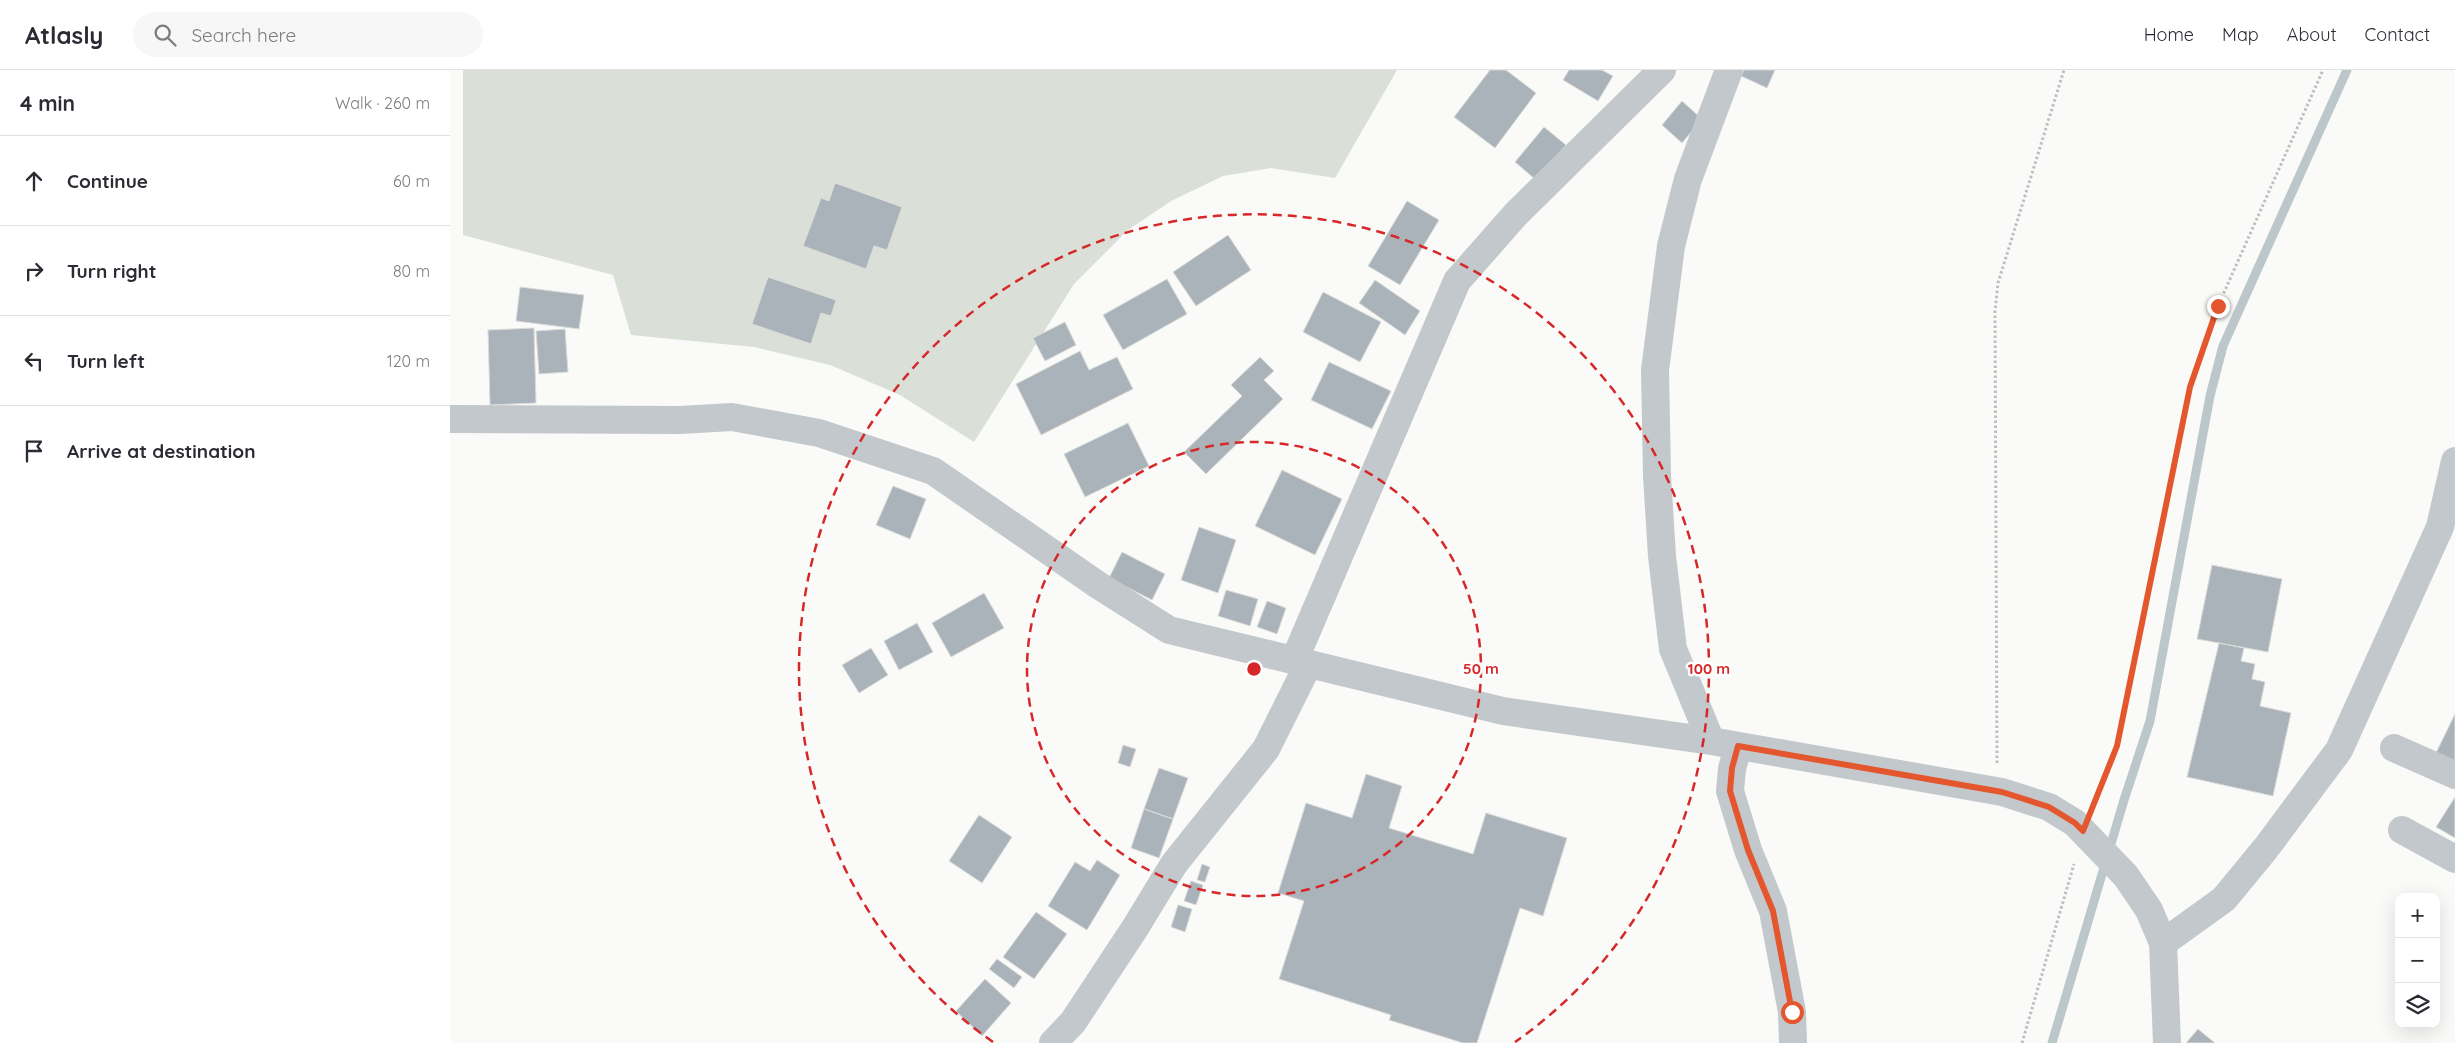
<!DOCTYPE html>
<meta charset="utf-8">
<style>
body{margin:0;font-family:Quicksand,sans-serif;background:#f7f7f7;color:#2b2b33}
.controls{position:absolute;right:15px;bottom:15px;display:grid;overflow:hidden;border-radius:10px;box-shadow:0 5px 20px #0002}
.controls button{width:45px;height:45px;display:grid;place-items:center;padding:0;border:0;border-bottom:1px solid #e1e1e2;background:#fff;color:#2b2b33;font:25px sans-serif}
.stop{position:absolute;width:15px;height:15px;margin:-11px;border:4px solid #e4572e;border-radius:50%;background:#fff}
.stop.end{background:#e4572e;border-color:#fff;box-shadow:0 1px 5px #0008}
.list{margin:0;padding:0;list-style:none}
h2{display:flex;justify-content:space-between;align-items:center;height:65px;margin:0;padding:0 20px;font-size:21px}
h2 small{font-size:16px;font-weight:400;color:#7c7c81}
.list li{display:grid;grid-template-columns:32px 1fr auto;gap:15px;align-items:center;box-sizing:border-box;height:90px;padding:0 20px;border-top:1px solid #e1e1e2}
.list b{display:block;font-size:19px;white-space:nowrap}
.list em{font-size:16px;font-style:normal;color:#7c7c81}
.icon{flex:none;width:28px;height:28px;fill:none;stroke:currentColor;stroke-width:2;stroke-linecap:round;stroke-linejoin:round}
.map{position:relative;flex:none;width:2005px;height:973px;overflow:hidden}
header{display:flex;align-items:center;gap:30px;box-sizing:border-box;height:70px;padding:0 25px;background:#fff;border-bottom:1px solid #e1e1e2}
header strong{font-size:24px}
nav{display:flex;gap:28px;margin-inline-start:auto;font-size:18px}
.search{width:350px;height:45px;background:#f7f7f7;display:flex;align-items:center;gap:12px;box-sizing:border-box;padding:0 18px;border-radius:28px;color:#7c7c81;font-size:19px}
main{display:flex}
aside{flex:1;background:#fff}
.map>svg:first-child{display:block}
</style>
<header>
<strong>Atlasly</strong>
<div class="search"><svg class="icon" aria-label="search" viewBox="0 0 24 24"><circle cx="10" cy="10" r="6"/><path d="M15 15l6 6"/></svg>Search here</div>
<nav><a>Home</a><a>Map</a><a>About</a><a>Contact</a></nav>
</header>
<main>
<aside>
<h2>4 min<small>Walk · 260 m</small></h2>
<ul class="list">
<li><svg class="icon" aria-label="ahead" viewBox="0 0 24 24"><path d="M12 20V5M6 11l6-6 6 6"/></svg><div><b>Continue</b></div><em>60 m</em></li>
<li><svg class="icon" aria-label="right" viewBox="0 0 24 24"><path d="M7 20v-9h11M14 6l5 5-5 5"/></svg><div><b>Turn right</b></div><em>80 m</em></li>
<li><svg class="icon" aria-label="left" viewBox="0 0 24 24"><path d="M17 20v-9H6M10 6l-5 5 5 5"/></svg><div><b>Turn left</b></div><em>120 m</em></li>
<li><svg class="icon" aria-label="arrive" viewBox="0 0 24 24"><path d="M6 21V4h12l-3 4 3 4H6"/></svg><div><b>Arrive at destination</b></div></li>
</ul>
</aside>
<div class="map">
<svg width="2005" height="973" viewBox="0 0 2005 973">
<rect width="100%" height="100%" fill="#fafaf8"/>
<!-- green -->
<path fill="#dadfd7" d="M13 0H947L885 108 821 98 773 106 721 131 678 160 624 214 524 372 450 325 380 295 304 277 181 265 163 205 13 165Z"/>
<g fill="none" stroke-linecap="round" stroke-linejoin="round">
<!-- stream -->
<path stroke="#bbc7cb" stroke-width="9" d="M1602 973 1674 730 1700 651 1760 326 1773 276 1897 0"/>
</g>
<!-- building -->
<path fill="#aab3b9" stroke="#dcdcda" d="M1040 0H1056L1086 23 1045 78 1004 47Z
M1119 0H1152L1163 6 1148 31 1113 10Z
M1294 0H1325L1317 18 1291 6Z
M1232 31 1252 49 1232 73 1212 55Z
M1094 57 1116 75 1086 110 1065 92Z
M385 113 452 137 437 180 424 176 416 199 353 176 371 128 379 131Z
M957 131 989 150 950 215 918 196Z
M778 165 801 200 746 236 723 202Z
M318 207 386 230 381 246 371 243 361 274 302 254Z
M717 209 737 244 673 280 653 245Z
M925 210 970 241 955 265 909 233Z
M70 217 134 225 129 259 66 251Z
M873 222 931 252 910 292 853 262Z
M615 252 626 275 595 291 583 268Z
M84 258 86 333 40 335 38 260Z
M115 259 118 302 89 304 86 261Z
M630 281 639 300 667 287 683 319 591 365 566 314Z
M810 287 824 301 814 310 833 329 756 404 734 382 792 326 781 315Z
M879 292 941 321 922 359 861 330Z
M678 353 699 396 635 427 614 384Z
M832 400 892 429 865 485 805 456Z
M443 416 476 429 460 469 426 455Z
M749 457 786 470 768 523 731 510Z
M672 482 715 504 702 530 659 508Z
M1762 495 1832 509 1818 582 1747 569Z
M776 520 808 529 800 556 768 546Z
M534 523 554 558 501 587 482 553Z
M817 531 836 538 827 564 807 557Z
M467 553 483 582 449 600 434 571Z
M1769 573 1794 578 1791 591 1805 594 1802 609 1815 612 1810 636 1841 643 1823 726 1737 707Z
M421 578 438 605 409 623 392 595Z
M2005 644V692L1986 683Z
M673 675 686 679 680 697 668 693Z
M709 698 738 708 723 749 694 739Z
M916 704 952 716 939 758 1023 784 1036 743 1117 768 1093 846 1070 838 1027 973H1013L939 950 941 945 829 909 854 831 828 823 856 733 902 748Z
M2005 727V768L1986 757Z
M694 739 723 749 709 788 681 778Z
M529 745 562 767 532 813 499 791Z
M647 790 670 805 637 860 598 836 625 792 640 801Z
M752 794 760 797 755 812 747 810Z
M741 811 753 815 746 835 734 831Z
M728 835 742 839 735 862 721 857Z
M586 842 617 864 584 909 553 887Z
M547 889 572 907 564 918 539 899Z
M535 909 561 933 532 966 506 941Z
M1748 959 1765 973H1736Z"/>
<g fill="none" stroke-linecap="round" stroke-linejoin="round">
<!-- path -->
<path stroke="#bbbfc2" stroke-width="3" stroke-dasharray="2.5 2.5" stroke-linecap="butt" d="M1547 693 1545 242 1548 213 1614 0
M1645 731 1667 676 1740 317 1768 236 1873 0
M1572 973 1624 794"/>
<!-- minor -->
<path stroke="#c3c8cc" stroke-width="28" d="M0 349 230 350 282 347 369 363 483 401 648 515 719 560 1053 641 1261 671 1552 722 1599 737 1625 753 1676 806 1699 840 1713 873 1717 973
M844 591 1007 211 1066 144 1212 0
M1261 671 1223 579 1212 486 1207 406 1205 300 1221 176 1238 109 1279 0
M1288 676 1282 699 1280 721 1298 780 1323 841 1342 942 1343 973
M1944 678 2005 705
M1952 760 2005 789
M1713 873 1774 829 1816 778 1889 680 1990 457 2005 391
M603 973 623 952 685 858 724 794 816 679 858 595"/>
</g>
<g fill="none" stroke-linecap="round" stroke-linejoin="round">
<!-- route -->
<path stroke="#e4572e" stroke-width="6" d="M1342 942 1323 841 1298 780 1280 721 1282 698 1288 676 1552 722 1599 737 1625 753 1633 761 1667 676 1740 317 1768 236"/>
</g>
<!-- distance rings -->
<g fill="none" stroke="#d62828" stroke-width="2.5" stroke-dasharray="9 6">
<circle cx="804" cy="599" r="227"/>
<path d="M543 972A455 455 0 1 1 1065 972"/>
</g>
<circle cx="804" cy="599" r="8" fill="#d62828" stroke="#fff" stroke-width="2.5"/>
<g font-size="15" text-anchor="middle" font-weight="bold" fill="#d62828" stroke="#fff" stroke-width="5" stroke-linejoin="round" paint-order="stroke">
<text x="1031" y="604">50 m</text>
<text x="1259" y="604">100 m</text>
</g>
</svg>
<div class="controls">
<button>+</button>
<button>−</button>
<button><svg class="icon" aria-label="layers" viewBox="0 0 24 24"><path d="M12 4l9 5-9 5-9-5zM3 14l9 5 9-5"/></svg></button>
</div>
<div class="stop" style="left:1342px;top:942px"></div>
<div class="stop end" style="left:1768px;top:236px"></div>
</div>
</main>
